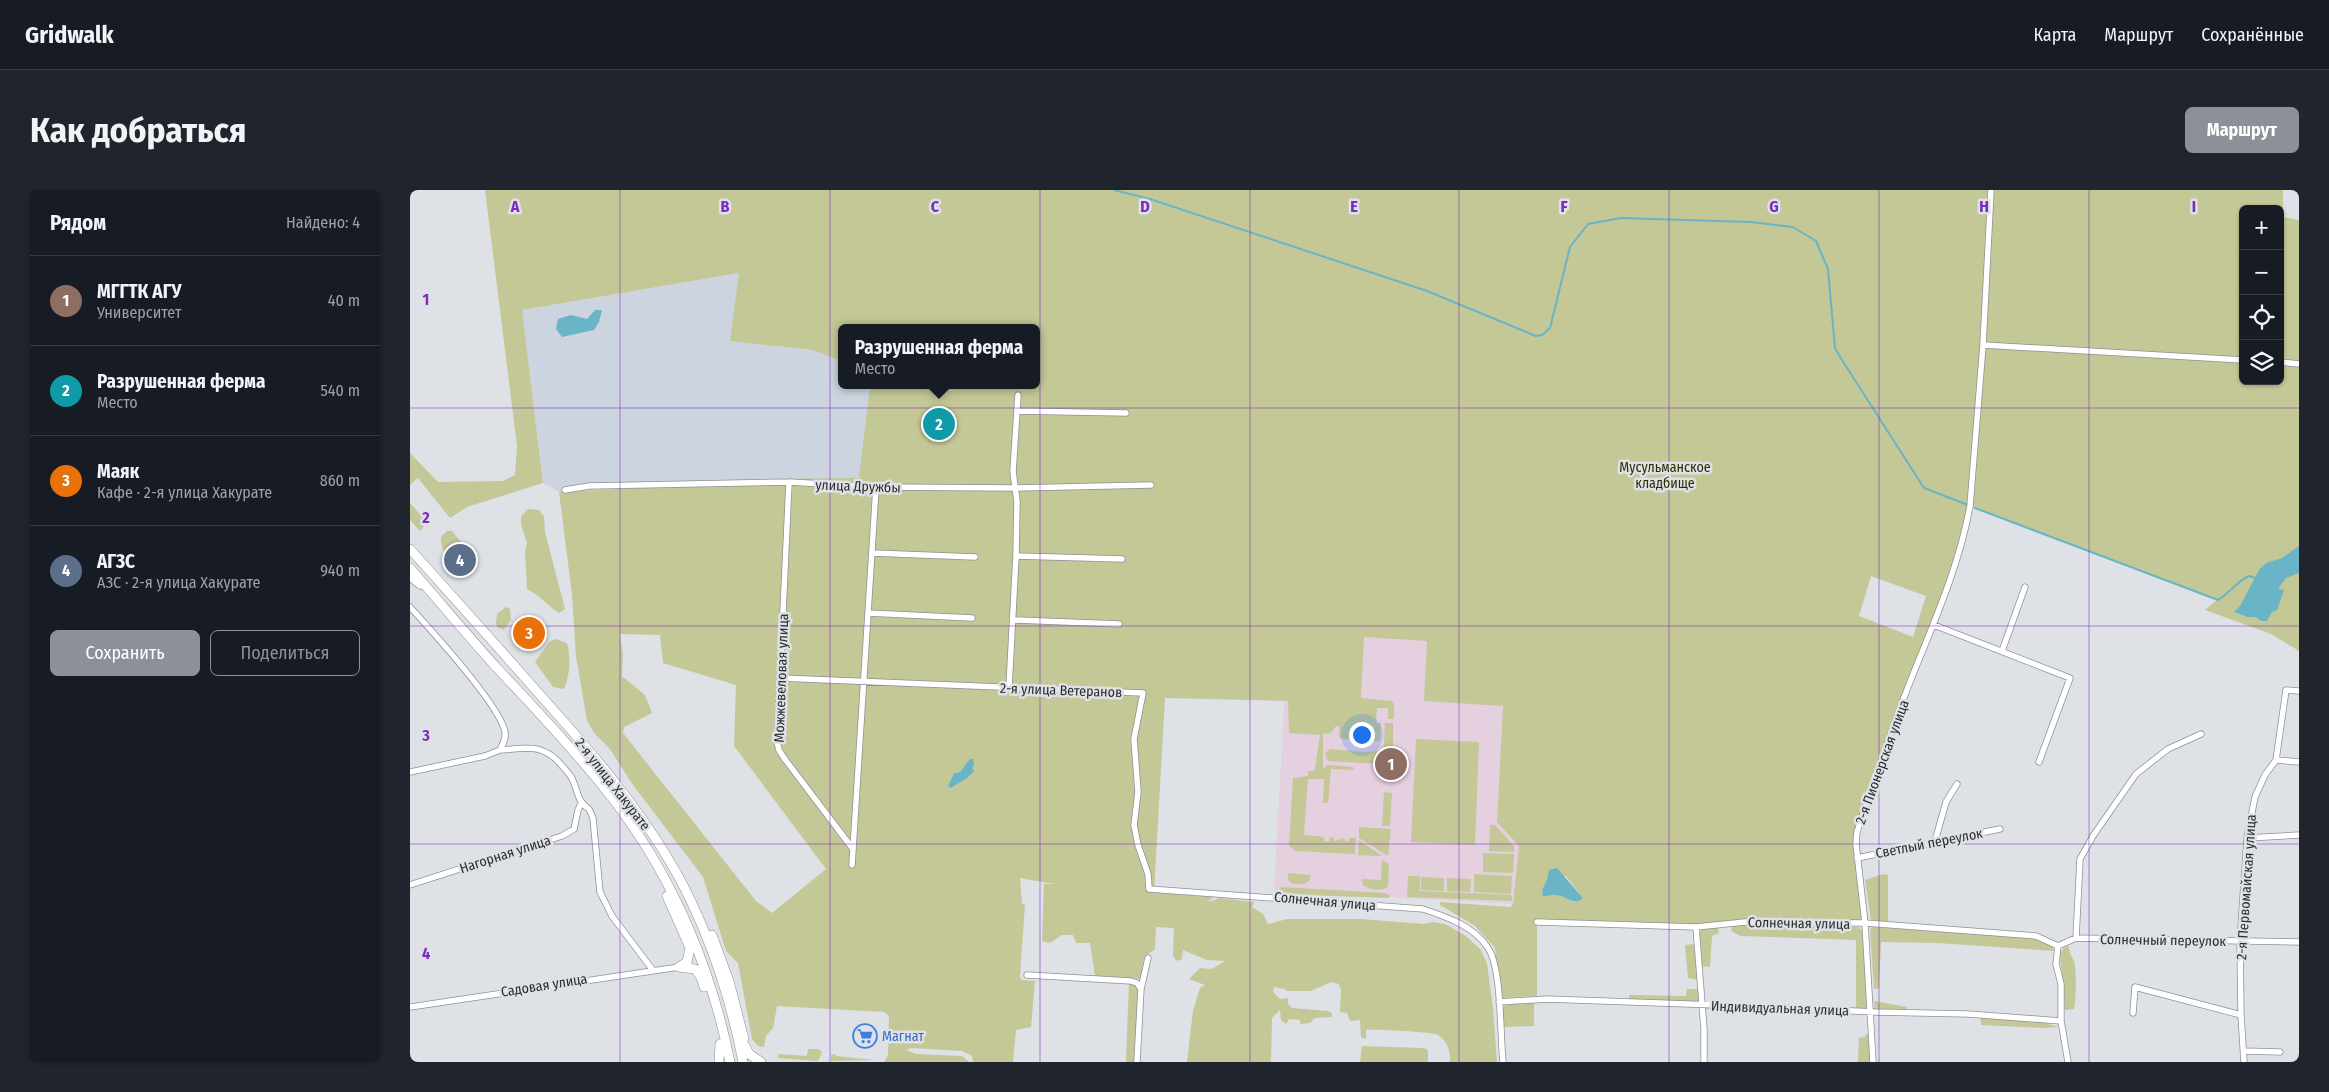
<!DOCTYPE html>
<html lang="ru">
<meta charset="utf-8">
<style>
body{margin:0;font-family:"Fira Sans Condensed",sans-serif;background:#20242c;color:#f1f3f6}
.controls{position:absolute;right:15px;top:15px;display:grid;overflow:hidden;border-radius:8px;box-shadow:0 1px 4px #0004}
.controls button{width:45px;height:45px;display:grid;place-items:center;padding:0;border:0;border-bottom:1px solid #363941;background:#171b24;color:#f1f3f6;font:25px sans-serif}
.you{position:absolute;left:951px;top:544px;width:18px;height:18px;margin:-12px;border:4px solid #fff;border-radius:50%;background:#1a73e8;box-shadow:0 0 0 8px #1a73e833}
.badge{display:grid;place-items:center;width:32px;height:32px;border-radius:50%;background:#8c9099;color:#fff;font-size:16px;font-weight:700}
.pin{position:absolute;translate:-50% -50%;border:2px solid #fff;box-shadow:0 1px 5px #0006}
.popup{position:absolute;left:428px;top:134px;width:202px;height:65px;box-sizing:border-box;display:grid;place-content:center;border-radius:8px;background:#171b24;filter:drop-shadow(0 1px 4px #0005);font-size:16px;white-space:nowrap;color:#9ea1a6}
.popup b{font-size:19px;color:#f1f3f6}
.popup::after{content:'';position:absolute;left:50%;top:100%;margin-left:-10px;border:10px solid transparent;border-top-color:#171b24}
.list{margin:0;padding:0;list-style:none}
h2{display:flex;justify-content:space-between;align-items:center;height:65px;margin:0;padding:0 20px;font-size:21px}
h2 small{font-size:16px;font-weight:400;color:#9ea1a6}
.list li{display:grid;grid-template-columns:32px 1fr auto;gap:15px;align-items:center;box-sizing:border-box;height:90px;padding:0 20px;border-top:1px solid #363941}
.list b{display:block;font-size:19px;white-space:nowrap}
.list p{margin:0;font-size:16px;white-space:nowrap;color:#9ea1a6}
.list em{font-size:16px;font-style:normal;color:#9ea1a6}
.actions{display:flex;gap:10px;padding:15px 20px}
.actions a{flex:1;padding:11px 0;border:1px solid #8c9099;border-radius:8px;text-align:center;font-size:18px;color:#8c9099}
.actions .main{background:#8c9099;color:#fff}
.icon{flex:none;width:28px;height:28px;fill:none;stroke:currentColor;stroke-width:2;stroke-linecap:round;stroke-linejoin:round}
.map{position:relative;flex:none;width:1889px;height:872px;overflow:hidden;border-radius:8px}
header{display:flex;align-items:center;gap:30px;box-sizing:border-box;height:70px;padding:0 25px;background:#171b24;border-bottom:1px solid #363941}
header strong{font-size:24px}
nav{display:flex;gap:28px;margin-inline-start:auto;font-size:18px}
.intro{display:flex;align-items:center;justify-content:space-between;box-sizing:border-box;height:120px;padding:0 30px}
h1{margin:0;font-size:35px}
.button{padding:12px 22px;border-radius:8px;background:#8c9099;color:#fff;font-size:18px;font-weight:700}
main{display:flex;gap:30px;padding:0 30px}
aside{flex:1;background:#171b24;border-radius:8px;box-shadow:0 1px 4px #0004}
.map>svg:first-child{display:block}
</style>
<header>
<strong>Gridwalk</strong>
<nav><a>Карта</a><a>Маршрут</a><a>Сохранённые</a></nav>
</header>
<div class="intro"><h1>Как добраться</h1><a class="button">Маршрут</a></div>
<main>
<aside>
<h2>Рядом<small>Найдено: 4</small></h2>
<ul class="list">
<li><span class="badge" style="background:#8d6e63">1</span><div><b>МГГТК АГУ</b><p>Университет</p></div><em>40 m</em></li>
<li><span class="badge" style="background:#0f9aa8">2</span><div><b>Разрушенная ферма</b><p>Место</p></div><em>540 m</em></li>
<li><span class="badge" style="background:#e8710a">3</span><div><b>Маяк</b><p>Кафе · 2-я улица Хакурате</p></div><em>860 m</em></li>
<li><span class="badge" style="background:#5c6f8a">4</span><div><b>АГЗС</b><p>АЗС · 2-я улица Хакурате</p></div><em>940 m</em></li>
</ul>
<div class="actions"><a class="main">Сохранить</a><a>Поделиться</a></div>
</aside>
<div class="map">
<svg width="1889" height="872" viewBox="0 0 1889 872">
<rect width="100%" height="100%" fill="#dee1e6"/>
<!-- commercial -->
<path fill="#e5d0df" d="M884 333 1093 516 1087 632 1109 656 1103 714 864 701Z"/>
<!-- built -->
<path fill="#ccd4df" d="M330 83 320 151 403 160 431 171 432 195H460L449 297 290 295 149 302 133 293 112 120Z"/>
<!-- green -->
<path fill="#c4c796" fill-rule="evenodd" d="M75 0H1873V27L1889 30V461L1861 444 1795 420 1807 410 1560 316 1556 342 1447 642 1455 733H1356L1286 737 1127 732V806L1090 808 1085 758 1065 736 1030 715V712L1100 717 1103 714 1109 656 1087 632 1093 516 1014 511 1017 451 954 447 951 508 982 511 984 515V529H978V518H967L966 533H971L970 551 952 550V547L944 546 943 550 929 548V536L925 537 921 543 913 544V577L915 578 917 575 943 577 944 580 921 579 918 613H913L914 589H898L894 645 914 647 915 652 919 651V648L924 647V651L934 648 935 651H939V648H946L945 664 886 661 879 656 883 588 898 586V581H903L905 578 910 545 879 543 878 511 755 508 744 702 803 707 798 712 810 708 844 712 842 717 853 724 858 734 877 729H951L1014 734 1023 732 1035 734 1056 746 1071 760 1077 774 1083 819 1087 872H1040C1041 861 1037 851 1028 845 1023 842 965 839 956 840V849L951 847 950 830 940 831 937 823 930 822 931 800 929 794 921 792 901 801H877L874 799 864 797 863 802 870 809 878 808V814L882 818 918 821 922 823V827L905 828 900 833 890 834V830L879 829 876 834 871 830 870 820 862 828 861 872H777L783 821 790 798 795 795 779 789 790 778 802 779 815 771 797 770 773 760 772 769 767 771 763 766 764 738 746 737 745 759 734 767 731 789 685 786 680 753H666L663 745H652L640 753 632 751 634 694H644L610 688 612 714 615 715 610 785 611 790 625 791 621 837 606 840 603 872H563L562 866 552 861 501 858 496 860 506 864 552 866 559 872H474L478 865 479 826 474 822 367 816 363 838 356 846 354 857 348 856 342 849 328 773 316 761 293 687 223 595 200 559 185 544 177 531 166 466 162 405 149 302 290 295 345 296 346 289 449 288 460 195H626V138H432L431 171 403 160 320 151 329 83 112 120 133 293 57 317 40 328 8 288 0 295V263L28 292 93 291 105 285 107 256ZM1833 19H1870V191H1833ZM1461 386 1516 406 1503 447 1449 426ZM210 444 250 445 253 473 326 495 324 556 416 679 362 723 346 711 213 543 214 537 242 523 235 505 212 486 213 464ZM554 577 564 581 545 596 538 597 544 583 550 582ZM1156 686 1173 708 1164 712 1151 706H1133L1132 700 1138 690Z
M0 313 17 332 10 341 0 330Z
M118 319 129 320 134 327 135 342 155 419 149 423C137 415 129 405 117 399L115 362 117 353 111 334V327Z
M37 341H42L54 356 40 368C34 361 30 356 31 347Z
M96 417 100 419 101 430 94 440 87 437 86 433 87 424Z
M145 449 157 453C161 469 160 484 154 499L143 497 125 472 139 452Z
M975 533H983V571L980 574H973Z
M1006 549 1069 552 1065 655 1001 652Z
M920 559 954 562 970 561V574L918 571 915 563Z
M974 602 982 603 980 636H972Z
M1080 635H1085L1104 656V662L1079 661Z
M949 637 981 639 978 666 949 648Z
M949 650 972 666 948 665Z
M1073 663 1104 664 1103 683 1073 682Z
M972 670 979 674 978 696C973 702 960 700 953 695L952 689 971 690Z
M878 683 900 685V690C894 696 883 696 878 690Z
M1064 684 1102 686 1101 704 1064 702Z
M1473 684 1478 685V732L1461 730 1455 690Z
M998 686H1010V701L1102 705V711L997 707Z
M1011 687 1034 688V701L1011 700Z
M1037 688 1061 689 1060 702 1037 701Z
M872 697 975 703 980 706 978 708 864 704Z
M1322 735 1448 737 1453 741 1457 819H1446V750L1331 746 1321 741Z
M1308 737 1309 743 1302 746 1300 777 1291 776 1289 743 1292 738Z
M1462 737 1624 748 1639 753 1645 761 1528 753 1471 752 1469 798 1464 799 1460 740Z
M1284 754 1288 790 1278 788 1275 755Z
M1659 756C1659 763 1661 765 1664 771 1667 780 1666 810 1664 819L1655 820 1650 764 1654 758Z
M719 792 725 795 728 799 725 872H716Z
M1277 799H1289V812L1219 811V805L1276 806Z
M1464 811 1497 817 1496 820H1465Z
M1124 812V836L1094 837 1092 819 1096 814Z
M1571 828 1628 831 1649 837 1633 838 1571 835Z
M1456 844H1459L1461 872H1448L1449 848 1455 847Z
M952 856 1013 858 1018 860V872H950Z
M398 859H408L412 862 408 871 368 868V864L397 866Z
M425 864 426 866 465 870 421 871V865Z"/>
<!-- water -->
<path fill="#69b4c6" d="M185 120H192L189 132 184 140 152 147 146 139 148 129 161 125 177 129Z
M1889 356V383L1876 388 1868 399 1874 400 1867 420 1862 422 1857 431H1851L1846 427H1838L1824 422 1830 416 1849 380 1856 373 1872 368Z
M560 569H563L564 575 562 578 564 581 557 588 541 598 538 596 544 583 550 582Z
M1147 678 1173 708C1164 716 1159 708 1150 706 1145 705 1138 706 1133 706L1132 700 1137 690 1139 680Z"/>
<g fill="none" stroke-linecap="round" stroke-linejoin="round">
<!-- stream -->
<path stroke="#69b4c6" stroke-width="2" d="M704 0 740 9 1017 101 1126 146 1132 145 1140 138 1160 57 1178 34 1211 28 1341 32 1383 37 1406 51 1418 79 1425 158 1432 170 1514 298 1558 315
M1565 318 1808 410C1820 403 1826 392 1839 386L1845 388"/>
<!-- street casing -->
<g stroke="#8d9094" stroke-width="7">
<path id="street" d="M1573 155 1833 170
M1870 172 1889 174
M607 221 716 223
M379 292 367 552 369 560 374 568 443 659
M155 300 179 296 379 292 466 297 604 298 741 295
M462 363 565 367
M606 366 712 369
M0 388 10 396
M0 417C21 440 90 515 95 542 96 549 93 554 90 560 118 558 134 553 153 577 158 582 162 587 164 593 168 604 169 613 179 619L183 628 190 702 202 726 242 779
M458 423 562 428
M603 430 709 434
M1524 435 1660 488 1629 572
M1592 461 1615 397
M370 488 733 503 724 549 728 602 724 635 728 655 738 684 739 699 1013 719C1037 727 1064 736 1078 758 1092 778 1090 846 1093 872
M599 497 606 366 607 311 603 282 608 205
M1866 570 1889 572
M0 582 75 566 90 560
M1837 648 1889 645
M1525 651 1536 612 1547 594
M1447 668 1590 639
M442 675 466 297
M0 695 152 646 164 639 168 620 171 614
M1127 732 1286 737 1335 732 1455 733 1626 746 1648 756
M1286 737 1294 839V872
M1666 748 1670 669 1683 646 1726 584 1758 559 1791 544
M1648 756 1666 748 1889 752
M1648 756 1646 774 1651 794V831L1658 872
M617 785 721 791 727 793 731 799
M1089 812 1137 809 1334 816 1465 822 1558 824 1651 831
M0 817 269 777
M1723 823 1725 797 1831 825
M1834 861 1870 862
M727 872 731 799 738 768
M1463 872 1455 733 1446 654 1447 642C1467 581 1488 519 1513 460 1532 413 1551 366 1560 316L1573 155 1581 0
M1834 872 1831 825 1830 751 1837 648 1845 607 1855 585 1866 570 1876 500 1889 501"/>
</g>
<!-- primary casing -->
<g stroke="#8d9094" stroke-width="10">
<path id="primary" d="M0 359C44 408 88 457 131 506 184 565 237 626 274 697 302 752 321 811 333 872
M0 378C29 411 57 445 87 478 129 523 172 568 209 617 265 692 302 781 320 872
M257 706 280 758 277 772 269 777 285 779 291 787 294 797
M302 745 319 791 334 849
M335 856 339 864 351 872
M309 872 310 854"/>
</g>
<!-- street -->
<use href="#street" stroke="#fff" stroke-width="5.5"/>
<!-- primary -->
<use href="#primary" stroke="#fff" stroke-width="9"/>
</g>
<!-- grid -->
<path fill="none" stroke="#7b2cbf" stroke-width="1" stroke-opacity="0.55" d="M210 0V872M420 0V872M630 0V872M840 0V872M1049 0V872M1259 0V872M1469 0V872M1679 0V872M0 218H1889M0 436H1889M0 654H1889"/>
<!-- icons -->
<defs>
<g id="supermarket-ring" transform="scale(1.25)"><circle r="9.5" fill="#dee1e6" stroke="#3f7fe0" stroke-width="1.5"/><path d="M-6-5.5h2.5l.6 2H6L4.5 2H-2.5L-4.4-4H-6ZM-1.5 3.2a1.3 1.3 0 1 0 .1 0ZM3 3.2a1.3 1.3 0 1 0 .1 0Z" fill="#3f7fe0"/></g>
</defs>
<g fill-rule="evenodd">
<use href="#supermarket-ring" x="455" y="846"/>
</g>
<g text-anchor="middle" stroke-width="5" stroke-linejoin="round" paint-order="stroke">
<!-- park labels -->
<g font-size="14" fill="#2d2e00" stroke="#dee1e6">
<text x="1255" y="282">Мусульманское<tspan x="1255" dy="16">кладбище</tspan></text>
</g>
<!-- street labels -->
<g font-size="14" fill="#2b2d2e" stroke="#dee1e6">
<text transform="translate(448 296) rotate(2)" y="5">улица Дружбы</text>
<text transform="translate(371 488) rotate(-88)" y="5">Можжевеловая улица</text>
<text transform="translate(651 500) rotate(2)" y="5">2-я улица Ветеранов</text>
<text transform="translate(1472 572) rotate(-70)" y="5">2-я Пионерская улица</text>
<text transform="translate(203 594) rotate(52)" y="5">2-я улица Хакурате</text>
<text transform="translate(1519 653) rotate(-11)" y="5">Светлый переулок</text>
<text transform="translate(95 664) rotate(-18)" y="5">Нагорная улица</text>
<text transform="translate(1836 697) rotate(-86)" y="5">2-я Первомайская улица</text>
<text transform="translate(915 711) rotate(5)" y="5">Солнечная улица</text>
<text transform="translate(1389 733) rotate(1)" y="5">Солнечная улица</text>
<text transform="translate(1753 750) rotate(1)" y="5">Солнечный переулок</text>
<text transform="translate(134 795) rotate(-9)" y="5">Садовая улица</text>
<text transform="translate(1370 818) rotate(2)" y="5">Индивидуальная улица</text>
</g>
<!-- shop labels -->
<g font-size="14" fill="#366cbe" stroke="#dee1e6" text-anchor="start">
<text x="472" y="851">Магнат</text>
</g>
</g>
<g font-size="16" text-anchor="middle" font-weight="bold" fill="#7b2cbf" stroke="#dee1e6" stroke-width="5" stroke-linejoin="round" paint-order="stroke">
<text x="105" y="22">A</text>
<text x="315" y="22">B</text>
<text x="525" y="22">C</text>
<text x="735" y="22">D</text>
<text x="944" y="22">E</text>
<text x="1154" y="22">F</text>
<text x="1364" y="22">G</text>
<text x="1574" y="22">H</text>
<text x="1784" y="22">I</text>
<text x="16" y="115">1</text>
<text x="16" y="333">2</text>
<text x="16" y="551">3</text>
<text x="16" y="769">4</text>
</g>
</svg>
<div class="controls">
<button>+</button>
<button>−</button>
<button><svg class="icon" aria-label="locate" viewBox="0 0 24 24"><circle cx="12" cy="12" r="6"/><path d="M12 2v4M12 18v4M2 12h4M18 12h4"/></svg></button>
<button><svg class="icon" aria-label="layers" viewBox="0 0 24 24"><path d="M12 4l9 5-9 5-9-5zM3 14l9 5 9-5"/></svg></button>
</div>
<div class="you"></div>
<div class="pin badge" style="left:981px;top:574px;background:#8d6e63">1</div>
<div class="pin badge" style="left:529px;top:234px;background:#0f9aa8">2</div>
<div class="popup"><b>Разрушенная ферма</b>Место</div>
<div class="pin badge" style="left:119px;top:443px;background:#e8710a">3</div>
<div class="pin badge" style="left:50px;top:370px;background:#5c6f8a">4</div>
</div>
</main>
